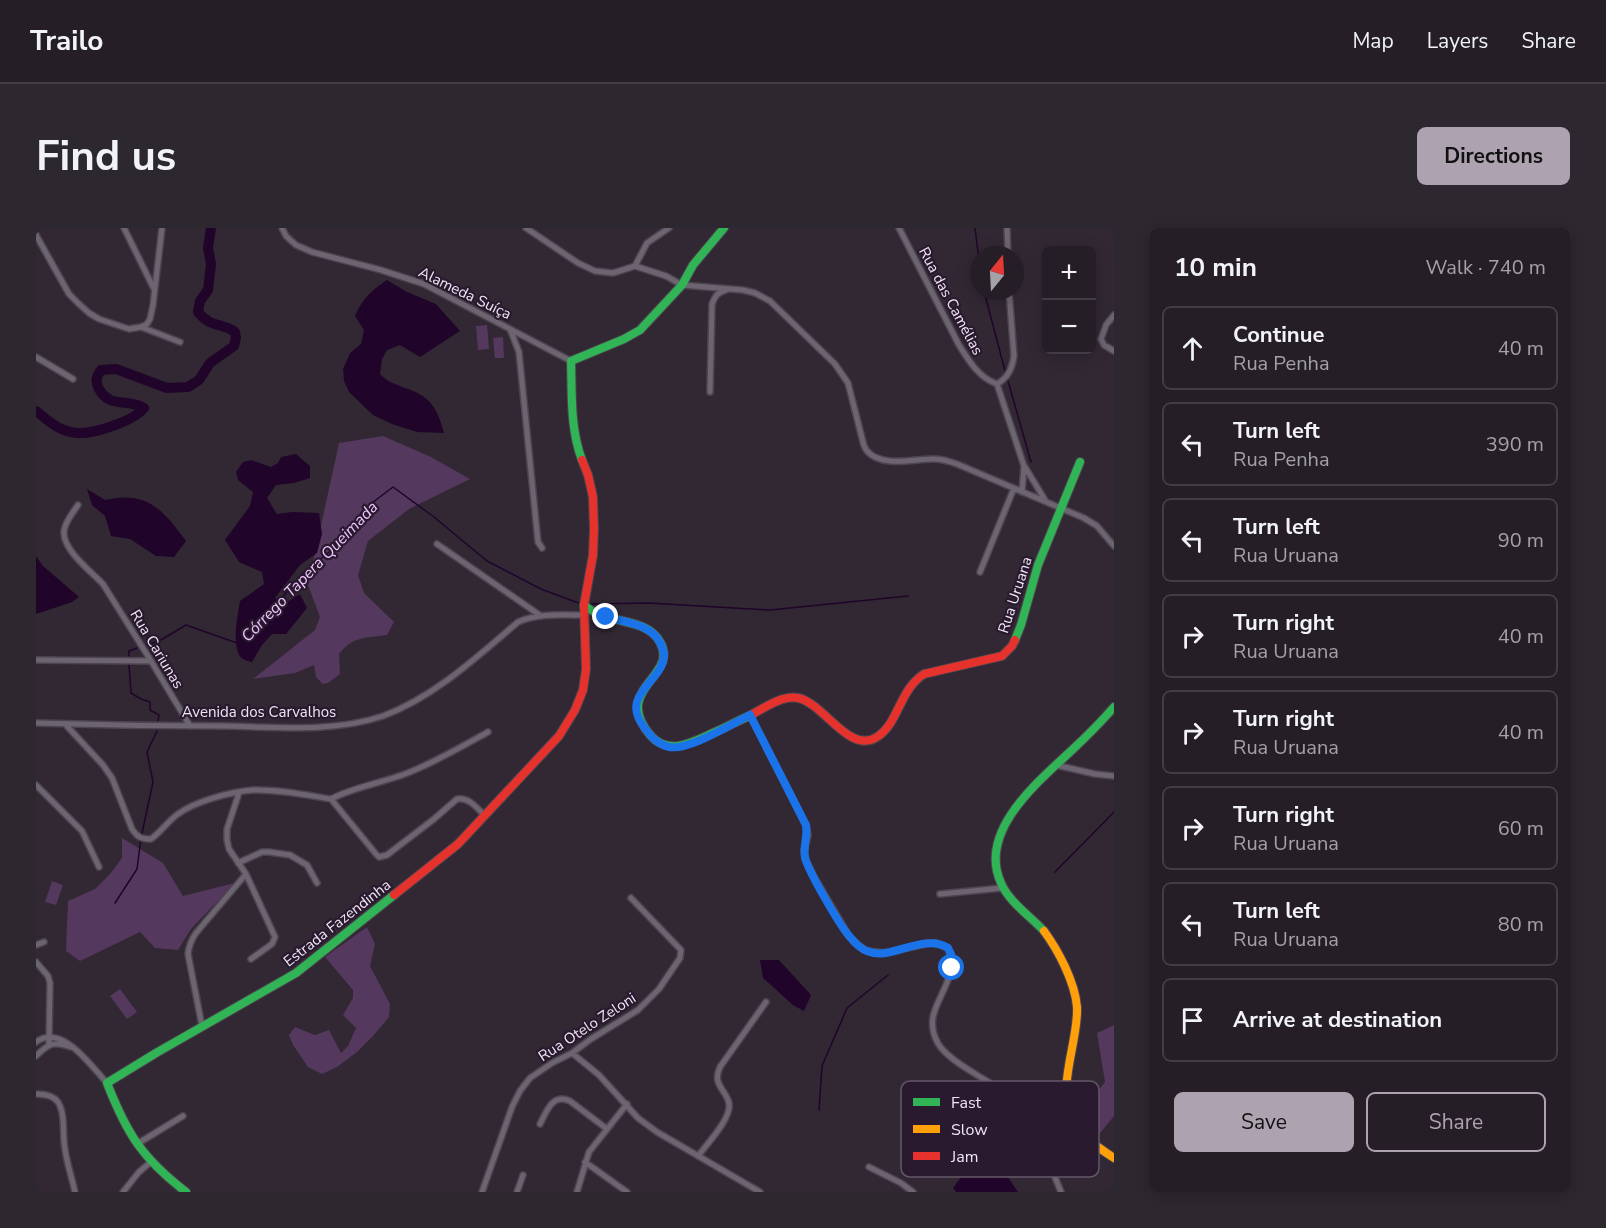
<!DOCTYPE html>
<meta charset="utf-8">
<style>
body{margin:0;font-family:"Nunito Sans",sans-serif;background:#2d272f;color:#f1f3f6}
.controls{position:absolute;right:18px;top:18px;display:grid;overflow:hidden;border-radius:9px;box-shadow:0 3px 15px #0003}
.controls button{width:54px;height:54px;display:grid;place-items:center;padding:0;border:0;border-bottom:2px solid #423c44;background:#251e27;color:#f1f3f6;font:30px sans-serif}
.compass{position:absolute;left:934px;top:18px;width:54px;height:54px;border-radius:50%;background:#251e27;box-shadow:0 3px 15px #0003;rotate:18deg}
.stop{position:absolute;width:18px;height:18px;margin:-14px;border:4px solid #1a73e8;border-radius:50%;background:#fff}
.stop.end{background:#1a73e8;border-color:#fff;box-shadow:0 2px 6px #0008}
.list{margin:0;padding:0;list-style:none}
h2{display:flex;justify-content:space-between;align-items:center;height:78px;margin:0;padding:0 24px;font-size:26px}
h2 small{font-size:20px;font-weight:400;color:#a3a2a7}
.list li{display:grid;grid-template-columns:39px 1fr auto;gap:18px;align-items:center;box-sizing:border-box;height:84px;margin:0 12px 12px;padding:0 12px;border:2px solid #423c44;border-radius:9px}
.list b{display:block;font-size:22px;white-space:nowrap}
.list p{margin:0;font-size:20px;white-space:nowrap;color:#a3a2a7}
.list em{font-size:20px;font-style:normal;color:#a3a2a7}
.actions{display:flex;gap:12px;padding:18px 24px}
.actions a{flex:1;padding:14px 0;border:2px solid #ada3b0;border-radius:9px;text-align:center;font-size:21px;color:#ada3b0}
.actions .main{background:#ada3b0;color:#111}
.icon{flex:none;width:33px;height:33px;fill:none;stroke:currentColor;stroke-width:2;stroke-linecap:round;stroke-linejoin:round}
.map{position:relative;flex:none;width:1078px;height:964px;overflow:hidden;border-radius:9px}
header{display:flex;align-items:center;gap:36px;box-sizing:border-box;height:84px;padding:0 30px;background:#251e27;border-bottom:2px solid #423c44}
header strong{font-size:28px}
nav{display:flex;gap:33px;margin-inline-start:auto;font-size:21px}
.intro{display:flex;align-items:center;justify-content:space-between;box-sizing:border-box;height:144px;padding:0 36px}
h1{margin:0;font-size:42px}
.button{padding:15px 27px;border-radius:9px;background:#ada3b0;color:#111;font-size:21px;font-weight:700}
main{display:flex;gap:36px;padding:0 36px}
aside{flex:1;background:#251e27;border-radius:9px;box-shadow:0 3px 15px #0003}
.map>svg:first-child{display:block}
</style>
<header>
<strong>Trailo</strong>
<nav><a>Map</a><a>Layers</a><a>Share</a></nav>
</header>
<div class="intro"><h1>Find us</h1><a class="button">Directions</a></div>
<main>
<div class="map">
<svg width="1078" height="964" viewBox="0 0 1078 964">
<rect width="100%" height="100%" fill="#312834"/>
<!-- green -->
<path fill="#54385d" d="M451 97 453 121 442 122 440 98Z
M467 109 468 130H459L457 110Z
M347 208 395 229 434 251 373 281 332 313 322 347 328 365 358 394 351 407C330 410 317 408 303 426L304 446 292 455 287 456 280 449 278 437 259 445 217 451 279 402 284 389 272 357 303 215Z
M86 610 127 635 147 668 199 655 155 701 142 722 119 720 104 704 44 733 30 723 32 673 59 661 74 646 86 630Z
M16 653 27 657 20 677 9 674Z
M331 699 339 716 334 738 354 776 353 789 337 808 321 824 301 839 286 846 272 839 257 817 253 807 259 799 279 807 293 802 305 825 312 818 320 800 307 787 317 770V762L289 729Z
M84 761 101 784 91 791 74 768Z
M1078 797V888L1061 909 1040 891 1069 854 1061 805Z"/>
<!-- water -->
<path fill="#20042a" d="M351 52 371 64 400 76 424 103 384 129 364 117 351 122 346 131 344 146C352 154 359 156 369 160 395 168 401 180 408 205L381 204 356 196 337 187 313 164 308 153 307 141 314 125 325 116 328 102 319 88C327 70 335 63 351 52Z
M260 226 274 238V250L258 255 240 257 231 270 241 286 256 284 283 285 286 306 281 325 264 337 239 370 251 374 264 366 271 380 250 406H236L226 417 216 434C213 433 210 433 207 431 194 422 202 386 204 373L228 356 226 344 203 334 189 312 214 278 217 264 202 252 200 244 207 234 215 232 235 239 242 235 245 229Z
M51 261 69 272C111 262 127 282 150 313L138 329 120 328 94 311 75 308 69 288 56 277Z
M0 328 7 338 43 369 36 374 0 386Z
M724 732H743L775 767 768 783 757 777 727 750Z
M947 929 962 935 982 964H920L917 960 934 937Z"/>
<g fill="none" stroke-linecap="round" stroke-linejoin="round">
<!-- stream -->
<path stroke="#20042a" stroke-width="1.5" d="M939 0 943 32
M948 63 969 143
M972 153 995 234
M243 373 267 345 303 316 328 281 357 259 398 289 451 333 505 361 545 376
M553 376 613 375 734 382 872 368
M111 417 125 412 150 397 201 415
M93 428V423L101 420
M93 437 95 465 105 471 114 474V482L123 487 122 493
M1019 644 1078 584
M79 675 101 641 105 610 117 554 111 524 121 503
M783 882 786 838 811 780 852 747"/>
<!-- river -->
<path stroke="#20042a" stroke-width="10" d="M0 183C8 189 18 199 28 202 31 203 37 205 42 205 58 206 98 193 108 180 93 170 74 181 63 161 59 154 60 148 65 142L80 141 131 160 152 159 163 152 174 135 198 118 200 110 199 104C185 94 176 101 162 84L164 73 172 62 175 36 172 20 175 0"/>
<!-- street casing -->
<g stroke="#4c444f" stroke-width="8">
<path id="street" d="M88 0 118 61
M246 0 250 8 260 17 276 24 345 42 388 56 535 133
M490 0 542 35 559 43 577 45 599 38 630 48 646 57 707 62 719 65 734 73 799 136 812 155 827 214C827 216 830 222 831 223 846 240 878 231 897 231 906 231 913 233 921 236L1048 290 1061 298 1078 318
M863 0 923 117C933 133 942 149 961 156
M971 0 972 27
M0 7 33 66 43 76 53 85 63 91 93 101 105 99 144 114
M599 38 611 15 633 0
M1078 87 1070 97 1065 111 1068 117 1078 123
M105 99 111 96 114 91 117 77 126 0
M474 101 483 124 502 314 506 320
M0 129 37 151
M961 156 988 238 986 264
M961 156C973 149 976 140 978 128L973 63
M674 164 676 76C679 68 682 64 690 62
M989 239 1009 272
M42 277C37 284 29 294 28 303 26 322 56 344 67 356L115 433 154 498
M401 316 505 388
M944 344 978 260
M0 432 115 433
M714 487 770 597 772 607 768 622 769 631 778 649 813 708 822 717 831 723 849 725 893 715H900L912 720C923 744 905 762 898 785 894 798 898 813 908 823 917 833 930 840 941 847 973 867 1005 884 1039 900
M0 495C63 497 125 498 188 498 240 499 296 505 347 488 398 469 441 429 482 394 502 385 525 387 548 387
M29 496 67 537 76 550 96 601C101 609 105 611 115 611 125 604 132 593 142 586 160 573 194 564 217 562 242 561 270 567 295 571
M1020 537 1059 546 1078 548
M0 557 46 603 63 639
M203 565 191 601V612L193 621 210 646 239 709 236 716 215 731
M295 571 340 626 343 629 351 627 398 591 421 571C433 569 441 580 449 588
M295 571C318 559 345 555 369 546 398 535 425 519 452 504
M202 635 226 624H233L254 627 271 637 281 655
M904 666 966 660
M0 717 8 714
M0 734 12 748 14 755 13 816
M166 798 152 726C153 717 155 712 160 705L210 646
M0 814C26 795 55 838 71 855
M536 825 563 847 602 890 621 904 724 964
M0 828C13 815 17 813 35 819
M0 866C8 866 17 867 22 874 30 887 26 907 29 921 31 936 36 950 39 964
M996 879 999 900 1025 964
M504 896C511 883 516 865 534 873L571 901
M101 916 147 888
M662 928C671 916 696 890 693 875 689 860 676 857 684 839L730 774
M549 934 591 964
M833 939 865 955 877 964
M87 964 103 944 116 933
M446 964 476 879 484 863 494 850 516 835 536 825 555 811 602 782 623 761 644 730 645 722 595 670
M481 964 487 947
M541 964 553 924 591 876"/>
</g>
<!-- fast casing -->
<g stroke="#4c444f" stroke-width="10">
<path id="fast" d="M546 232C534 201 536 165 535 133L588 111 604 102 646 57 657 37 688 0
M548 377C554 382 560 386 568 388 587 395 613 394 624 414 644 449 574 460 615 508 633 528 657 514 677 505 690 499 702 493 715 487
M979 412 985 397 1002 337 1044 234
M1008 703C994 688 973 674 965 655 941 603 1003 553 1036 522 1051 508 1065 494 1078 479
M150 964C106 930 91 906 71 855L120 825 260 745 358 667"/>
</g>
<!-- slow casing -->
<g stroke="#4c444f" stroke-width="10">
<path id="slow" d="M1008 703C1022 722 1039 754 1041 779 1043 816 1015 869 1042 901 1051 913 1065 921 1078 930"/>
</g>
<!-- jam casing -->
<g stroke="#4c444f" stroke-width="10">
<path id="jam" d="M715 487C728 480 746 467 762 470 788 475 813 527 841 509 863 495 863 462 888 446L966 428 976 418 979 412
M358 667 422 616 523 508 539 482 547 462 550 441 548 377 557 327 558 301 557 269 552 247 546 232"/>
</g>
<!-- street -->
<use href="#street" stroke="#6c6470" stroke-width="5"/>
<!-- fast -->
<use href="#fast" stroke="#30b455" stroke-width="8"/>
<!-- slow -->
<use href="#slow" stroke="#ff9f0a" stroke-width="8"/>
<!-- jam -->
<use href="#jam" stroke="#e5322d" stroke-width="8"/>
</g>
<g fill="none" stroke-linecap="round" stroke-linejoin="round">
<!-- route -->
<path stroke="#1a73e8" stroke-width="8" d="M570 389C592 395 620 396 627 422 633 442 606 456 601 474 598 485 604 494 611 503 616 510 624 517 633 519 653 523 695 496 714 487L770 597C772 609 767 618 769 629 771 641 804 698 814 709 818 714 825 721 831 723 836 725 844 726 849 725 869 722 893 708 912 720L915 726 916 740"/>
</g>
<g text-anchor="middle" stroke-width="4.5" stroke-linejoin="round" paint-order="stroke">
<!-- street labels -->
<g font-size="15" fill="#f0e5f3" stroke="#291a2f">
<text transform="translate(429 65) rotate(26)" y="5">Alameda Suíça</text>
<text transform="translate(915 73) rotate(62)" y="5">Rua das Camélias</text>
<text transform="translate(979 367) rotate(-72)" y="5">Rua Uruana</text>
<text transform="translate(121 421) rotate(59)" y="5">Rua Cariunas</text>
<text x="223" y="489">Avenida dos Carvalhos</text>
<text transform="translate(301 695) rotate(-38)" y="5">Estrada Fazendinha</text>
<text transform="translate(551 799) rotate(-33)" y="5">Rua Otelo Zeloni</text>
</g>
<!-- water labels -->
<g font-size="16" font-style="italic" fill="#efc5fd" stroke="#291a2f">
<text transform="translate(273 343) rotate(-46)" y="6">Córrego Tapera Queimada</text>
</g>
</g>
<!-- legend -->
<rect x="865" y="853" width="198" height="96" rx="9" fill="#291a2f" stroke="#65576a" stroke-width="1.5"/>
<rect x="877" y="870" width="27" height="8" fill="#30b455"/>
<rect x="877" y="897" width="27" height="8" fill="#ff9f0a"/>
<rect x="877" y="924" width="27" height="8" fill="#e5322d"/>
<g font-size="16" fill="#f0e5f3">
<text x="915" y="880">Fast</text>
<text x="915" y="907">Slow</text>
<text x="915" y="934">Jam</text>
</g>
</svg>
<div class="controls">
<button>+</button>
<button>−</button>
</div>
<svg class="compass" viewBox="-18 -18 36 36"><path d="M0-13l5 13h-10z" fill="#e53935"/><path d="M0 13l5-13h-10z" fill="#a3a2a7"/></svg>
<div class="stop" style="left:916px;top:740px"></div>
<div class="stop end" style="left:570px;top:389px"></div>
</div>
<aside>
<h2>10 min<small>Walk · 740 m</small></h2>
<ul class="list">
<li><svg class="icon" aria-label="ahead" viewBox="0 0 24 24"><path d="M12 20V5M6 11l6-6 6 6"/></svg><div><b>Continue</b><p>Rua Penha</p></div><em>40 m</em></li>
<li><svg class="icon" aria-label="left" viewBox="0 0 24 24"><path d="M17 20v-9H6M10 6l-5 5 5 5"/></svg><div><b>Turn left</b><p>Rua Penha</p></div><em>390 m</em></li>
<li><svg class="icon" aria-label="left" viewBox="0 0 24 24"><path d="M17 20v-9H6M10 6l-5 5 5 5"/></svg><div><b>Turn left</b><p>Rua Uruana</p></div><em>90 m</em></li>
<li><svg class="icon" aria-label="right" viewBox="0 0 24 24"><path d="M7 20v-9h11M14 6l5 5-5 5"/></svg><div><b>Turn right</b><p>Rua Uruana</p></div><em>40 m</em></li>
<li><svg class="icon" aria-label="right" viewBox="0 0 24 24"><path d="M7 20v-9h11M14 6l5 5-5 5"/></svg><div><b>Turn right</b><p>Rua Uruana</p></div><em>40 m</em></li>
<li><svg class="icon" aria-label="right" viewBox="0 0 24 24"><path d="M7 20v-9h11M14 6l5 5-5 5"/></svg><div><b>Turn right</b><p>Rua Uruana</p></div><em>60 m</em></li>
<li><svg class="icon" aria-label="left" viewBox="0 0 24 24"><path d="M17 20v-9H6M10 6l-5 5 5 5"/></svg><div><b>Turn left</b><p>Rua Uruana</p></div><em>80 m</em></li>
<li><svg class="icon" aria-label="arrive" viewBox="0 0 24 24"><path d="M6 21V4h12l-3 4 3 4H6"/></svg><div><b>Arrive at destination</b></div></li>
</ul>
<div class="actions"><a class="main">Save</a><a>Share</a></div>
</aside>
</main>
